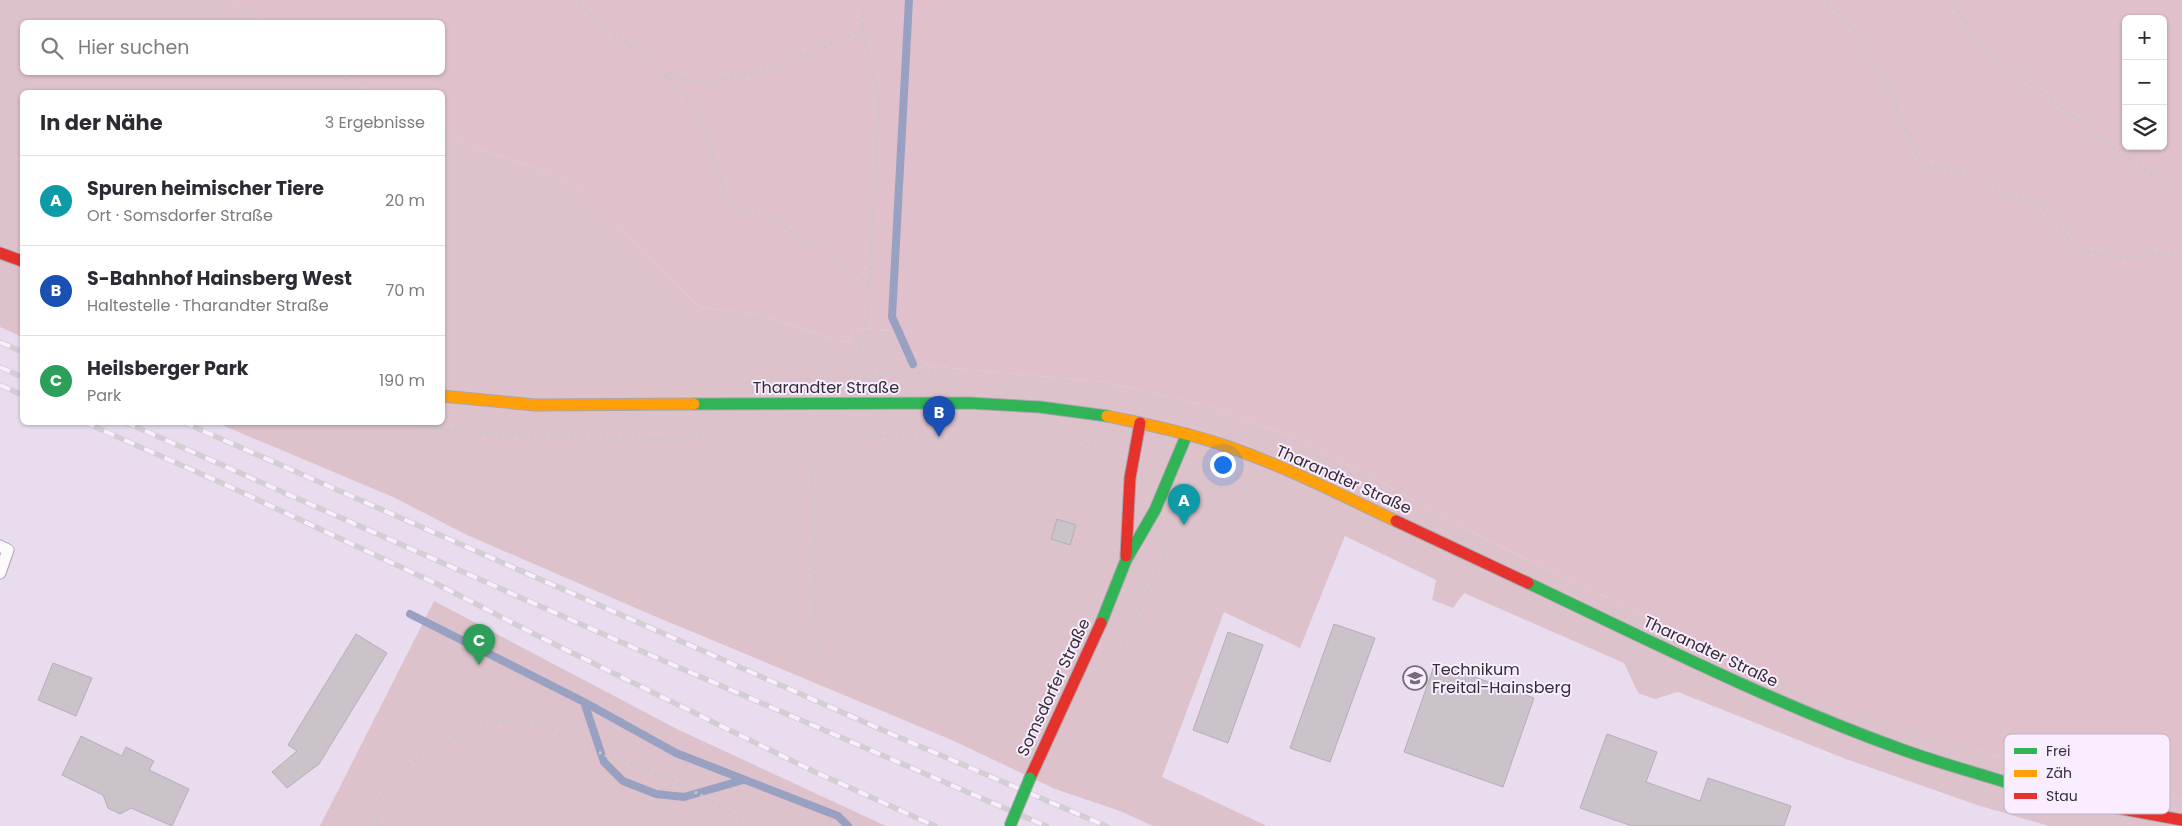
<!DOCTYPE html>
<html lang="de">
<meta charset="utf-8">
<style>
body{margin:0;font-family:Poppins,sans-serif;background:#f7f7f7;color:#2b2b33}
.controls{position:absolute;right:15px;top:15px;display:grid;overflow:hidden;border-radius:8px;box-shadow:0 1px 4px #0004}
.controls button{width:45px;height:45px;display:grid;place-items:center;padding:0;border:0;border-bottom:1px solid #e1e1e2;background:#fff;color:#2b2b33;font:25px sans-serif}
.you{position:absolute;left:1222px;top:464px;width:18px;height:18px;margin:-12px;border:4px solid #fff;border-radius:50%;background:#1a73e8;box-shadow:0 0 0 8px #1a73e833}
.badge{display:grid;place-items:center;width:32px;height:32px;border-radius:50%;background:#111827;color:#fff;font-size:16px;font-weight:700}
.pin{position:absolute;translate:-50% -41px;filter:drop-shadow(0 1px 2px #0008)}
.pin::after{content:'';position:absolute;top:26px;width:18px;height:15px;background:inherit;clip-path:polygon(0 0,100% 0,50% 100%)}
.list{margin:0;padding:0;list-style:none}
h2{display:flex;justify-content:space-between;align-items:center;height:65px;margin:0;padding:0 20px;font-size:21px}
h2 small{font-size:16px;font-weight:400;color:#7c7c81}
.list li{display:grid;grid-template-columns:32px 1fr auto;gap:15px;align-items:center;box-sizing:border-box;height:90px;padding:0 20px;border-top:1px solid #e1e1e2}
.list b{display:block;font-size:19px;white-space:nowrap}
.list p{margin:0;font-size:16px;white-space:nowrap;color:#7c7c81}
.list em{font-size:16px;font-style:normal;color:#7c7c81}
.icon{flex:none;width:28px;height:28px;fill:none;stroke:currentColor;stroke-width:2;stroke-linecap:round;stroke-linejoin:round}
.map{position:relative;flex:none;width:2182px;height:826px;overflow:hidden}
.search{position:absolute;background:#fff;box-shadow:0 1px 4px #0004;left:20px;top:20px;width:425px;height:55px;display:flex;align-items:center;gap:12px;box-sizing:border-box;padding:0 18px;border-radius:8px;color:#7c7c81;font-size:19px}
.panel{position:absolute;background:#fff;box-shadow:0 1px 4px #0004;left:20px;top:90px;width:425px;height:335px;border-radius:8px}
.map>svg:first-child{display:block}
</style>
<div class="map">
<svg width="2182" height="826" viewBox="0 0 2182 826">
<rect width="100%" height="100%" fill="#eae3ed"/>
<!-- built -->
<path fill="#e9dcee" d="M0 327 22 337V422L217 423 393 497 467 535 702 637 954 741 1055 789 1120 811 1153 826H886L677 729 434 601 320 826H0Z
M1345 536 1436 580 1433 600 1453 608 1464 593 1624 663 1638 693 1665 698 1678 692 1843 758 1977 805 2049 826H1267L1162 778 1224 612 1300 647Z"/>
<!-- green -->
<path fill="#ddc2cb" d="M0 0H230L270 22H22V72L341 73 368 92H22V337L0 327Z
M443 135 572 182 699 307 764 315 816 334 850 343 854 329 893 331 928 366 1102 382 1205 405 1289 435 1370 476 1487 540 1675 630 1930 735 2055 776 2182 799V826H2049L1977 805 1843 758 1678 692 1655 699 1638 693 1624 663 1464 593 1453 608 1432 600 1436 580 1345 536 1300 648 1224 612 1162 777 1267 826H1153L1120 811 1055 789 954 741 654 616 467 535 393 497 217 423 442 422Z
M434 601 677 729 886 826H320Z"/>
<!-- forest -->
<path fill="#e0c0ca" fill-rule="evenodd" d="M230 0H2182V799L2055 776 1930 735 1835 700 1675 630 1487 540 1370 476 1289 435 1205 405 1102 382 928 366 893 331 854 329 850 343 816 334 764 315 699 307 572 182 443 135 442 92H368L341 73 442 72V22H270ZM2126 19H2163V146H2126Z"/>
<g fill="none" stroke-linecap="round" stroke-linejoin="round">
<!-- stream -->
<path stroke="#98a1c1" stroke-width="8" d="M909 0 892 317 913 364
M410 614 584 702 676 753 838 816 848 826
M584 702 604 762 623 781 656 794 684 797 743 780"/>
</g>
<!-- building -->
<path fill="#cac3ca" stroke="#b5afb5" d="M1057 519 1076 525 1070 545 1051 539Z
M1334 624 1375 638 1330 762 1290 748Z
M1228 632 1263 645 1228 743 1193 730Z
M356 634 387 653 319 764 287 788 272 772 297 751 288 745Z
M53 663 92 678 76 716 38 700Z
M1435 663 1534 698 1503 787 1404 752Z
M1607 734 1657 752 1646 782 1700 801 1708 778 1791 806 1784 826H1632L1580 808Z
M81 736 122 756 126 747 154 761 149 770 189 789 172 826 131 808 120 814 108 808 103 795 62 775Z"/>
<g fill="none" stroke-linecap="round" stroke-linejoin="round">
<!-- lane casing -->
<g stroke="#aaa5ad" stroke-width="13">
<path id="lane" d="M0 546 8 550 0 573"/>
</g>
<!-- fast casing -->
<g stroke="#aaa5ad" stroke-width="13">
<path id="fast" d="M694 404 969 403 1040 407 1107 416
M1528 583C1650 641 1771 702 1898 748 1938 763 1978 773 2018 786
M1101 623 1126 560 1155 510 1187 434"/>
</g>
<!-- slow casing -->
<g stroke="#aaa5ad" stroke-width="13">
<path id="slow" d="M442 396 535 405 694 404
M1107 416C1148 425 1189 433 1229 447 1286 467 1341 495 1396 521"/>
</g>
<!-- jam casing -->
<g stroke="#aaa5ad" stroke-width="13">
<path id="jam" d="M0 253 22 261
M1396 521 1528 583
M1126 556 1130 478 1140 423
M1030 778 1101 623
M2018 786 2101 805 2182 820"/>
</g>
<!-- path -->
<path stroke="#c9c7ca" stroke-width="3" stroke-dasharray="2.5 4" stroke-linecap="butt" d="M574 0 667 77 696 109 729 204 784 226 869 283
M1821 0C1866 21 1901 119 1921 164L1968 174 2043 208 2077 249 2120 258 2172 253 2182 258
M1951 0 1980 46 2174 192 2182 194
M667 77C679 78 693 82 705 81 761 76 811 52 862 30
M872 373H939
M854 378 868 318 879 93 862 30 863 0
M402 422 463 432 680 440 704 433
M866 436 939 437
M1079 440 1101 452
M809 451 813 490 816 653
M1191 500 1198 491 1226 486 1254 488
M1123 645 1173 537
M377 826C375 792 393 775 420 758 443 743 491 717 518 720 549 723 577 743 605 755 619 760 634 764 648 770 685 784 718 805 751 826"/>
<!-- lane -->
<use href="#lane" stroke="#fcfbfc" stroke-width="11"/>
<!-- fast -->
<use href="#fast" stroke="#30b455" stroke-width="11"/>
<!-- slow -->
<use href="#slow" stroke="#ff9f0a" stroke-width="11"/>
<!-- jam -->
<use href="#jam" stroke="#e5322d" stroke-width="11"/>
<!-- rail casing -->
<g stroke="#d1cfd2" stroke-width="5.5">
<path id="rail" d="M0 342 22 352
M0 367 22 377
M0 385 22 395
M84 422 224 484 439 585 546 640 813 771 935 826
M125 422 648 654 1046 826
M183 422 896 736 1106 826"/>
</g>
<!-- rail -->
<use href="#rail" stroke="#f9edff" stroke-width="4" stroke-dasharray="11" stroke-linecap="butt"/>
<!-- fast-bridge casing -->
<g stroke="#aaa5ad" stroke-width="13" stroke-linecap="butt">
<path id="fast-bridge" d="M1010 826 1030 778"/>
</g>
<!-- fast-bridge -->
<use href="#fast-bridge" stroke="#30b455" stroke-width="11"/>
</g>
<!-- icons -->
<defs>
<g id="university-ring" transform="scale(1.25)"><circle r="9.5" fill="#f9edff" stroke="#746e76" stroke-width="1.5"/><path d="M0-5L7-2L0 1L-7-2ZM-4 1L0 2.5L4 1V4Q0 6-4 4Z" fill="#746e76"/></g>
</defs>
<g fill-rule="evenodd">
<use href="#university-ring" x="1415" y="678"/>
</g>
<g text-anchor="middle" stroke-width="4" stroke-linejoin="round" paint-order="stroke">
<!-- street labels -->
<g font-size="16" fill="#342f36" stroke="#f9edff">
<text x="826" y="393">Tharandter Straße</text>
<text transform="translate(1344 479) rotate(24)" y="6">Tharandter Straße</text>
<text transform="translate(1711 651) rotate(25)" y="6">Tharandter Straße</text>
<text transform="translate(1053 687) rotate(-65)" y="6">Somsdorfer Straße</text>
</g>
<!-- poi labels -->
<g font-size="16" fill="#342f36" stroke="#f9edff" text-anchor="start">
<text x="1432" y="675">Technikum<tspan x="1432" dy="18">Freital-Hainsberg</tspan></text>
</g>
</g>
<!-- legend -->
<rect x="2004" y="734" width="166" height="80" rx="8" fill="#f9edff" stroke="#beb4c3" stroke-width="1"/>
<rect x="2014" y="748" width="23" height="6" fill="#30b455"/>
<rect x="2014" y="770" width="23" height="7" fill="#ff9f0a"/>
<rect x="2014" y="793" width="23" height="6" fill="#e5322d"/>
<g font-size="14" fill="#342f36">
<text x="2046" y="756">Frei</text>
<text x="2046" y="778">Zäh</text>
<text x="2046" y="801">Stau</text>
</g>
</svg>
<div class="controls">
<button>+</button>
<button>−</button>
<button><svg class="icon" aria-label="layers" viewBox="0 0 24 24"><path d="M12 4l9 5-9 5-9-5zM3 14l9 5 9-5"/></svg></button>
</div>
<div class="you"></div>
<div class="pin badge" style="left:1184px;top:525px;background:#0f9aa8">A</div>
<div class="pin badge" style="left:939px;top:437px;background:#1a4fb4">B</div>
<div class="pin badge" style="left:479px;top:665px;background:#2e9e5b">C</div>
<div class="search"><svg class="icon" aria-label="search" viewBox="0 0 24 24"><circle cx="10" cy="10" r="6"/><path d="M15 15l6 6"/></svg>Hier suchen</div>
<section class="panel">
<h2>In der Nähe<small>3 Ergebnisse</small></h2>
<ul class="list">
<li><span class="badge" style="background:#0f9aa8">A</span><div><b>Spuren heimischer Tiere</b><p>Ort · Somsdorfer Straße</p></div><em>20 m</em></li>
<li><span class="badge" style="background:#1a4fb4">B</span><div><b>S-Bahnhof Hainsberg West</b><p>Haltestelle · Tharandter Straße</p></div><em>70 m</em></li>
<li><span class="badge" style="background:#2e9e5b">C</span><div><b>Heilsberger Park</b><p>Park</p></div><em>190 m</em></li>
</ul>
</section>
</div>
